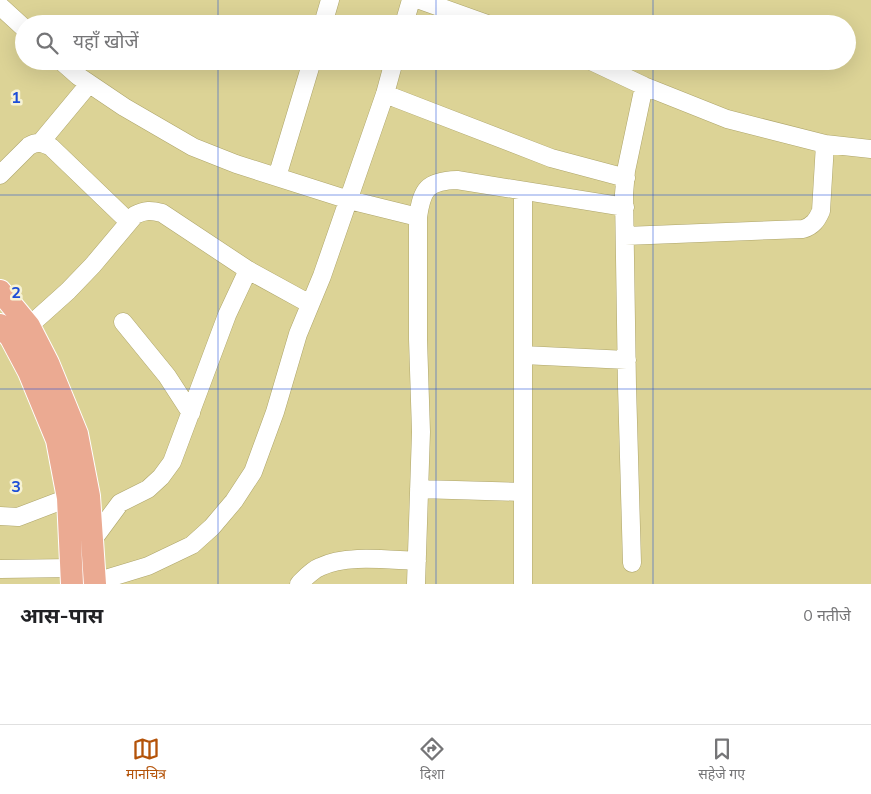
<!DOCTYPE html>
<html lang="hi">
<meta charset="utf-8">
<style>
body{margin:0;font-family:Mulish,"Noto Sans Devanagari",sans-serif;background:#f2f2f2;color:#202124}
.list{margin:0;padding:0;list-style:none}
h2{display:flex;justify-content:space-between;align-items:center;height:65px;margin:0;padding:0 20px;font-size:21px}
h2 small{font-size:16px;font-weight:400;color:#757577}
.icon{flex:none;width:28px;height:28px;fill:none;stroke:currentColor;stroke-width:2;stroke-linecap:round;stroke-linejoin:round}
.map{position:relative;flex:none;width:871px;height:584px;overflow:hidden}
.search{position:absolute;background:#fff;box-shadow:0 5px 20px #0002;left:15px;right:15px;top:15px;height:55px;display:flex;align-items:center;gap:12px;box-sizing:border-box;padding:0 18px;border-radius:28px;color:#757577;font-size:19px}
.sheet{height:140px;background:#fff}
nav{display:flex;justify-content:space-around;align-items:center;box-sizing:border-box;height:70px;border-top:1px solid #e0e0e0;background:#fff;font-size:14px;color:#757577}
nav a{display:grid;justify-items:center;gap:2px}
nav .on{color:#b45309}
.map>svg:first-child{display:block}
</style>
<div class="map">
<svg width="871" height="584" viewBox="0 0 871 584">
<rect width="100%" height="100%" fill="#dcd396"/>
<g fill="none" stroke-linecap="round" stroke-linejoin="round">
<!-- minor casing -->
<g stroke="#aea56a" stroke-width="19">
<path id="minor" d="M420 0 487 24
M0 6 24 28
M323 24 330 0
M404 24 411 0
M61 61 78 76 124 107 193 147 236 164 349 200 418 217C422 189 427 181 457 180L625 207
M591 61 644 86 727 119 825 144 871 149
M385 94 551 158 626 178
M40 143 89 84
M0 175 29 146C37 141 43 143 51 147L129 222
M277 177 312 61
M523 191V584
M625 236 803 229C813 226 817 220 821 211L825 144
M123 322 167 376 191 413
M29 326 68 291 93 265 135 215C145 210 151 210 162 213L248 270 310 304
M523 355 627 360
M419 489 523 492
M0 516 18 517 68 498
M92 541 120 503 148 489 161 477 172 462 227 315 248 270
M632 563 627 386 624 194 626 171 644 86
M0 569 72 568
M95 582 148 566 192 545 212 527 234 501 253 472 275 412 298 334 322 276 385 94 394 61
M299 584C305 578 312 570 320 567 346 554 388 560 417 561
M416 584 421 432 418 339V217"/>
</g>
<!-- major casing -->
<g stroke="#fff" stroke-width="24">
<path id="major" d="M0 291 29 326 48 363 77 434 89 496 95 584
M0 325 11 338 29 372 57 440 68 498 72 584"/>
</g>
<!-- minor -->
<use href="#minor" stroke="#fff" stroke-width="18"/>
<!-- major -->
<use href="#major" stroke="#ebaa92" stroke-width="22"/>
</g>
<!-- grid -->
<path fill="none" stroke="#1d4ed8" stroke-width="1" stroke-opacity="0.55" d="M218 0V24M436 0V24M653 0V24M218 61V584M436 61V584M653 61V584M0 195H871M0 389H871"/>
<g font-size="16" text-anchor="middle" font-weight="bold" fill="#1d4ed8" stroke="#f7f3d5" stroke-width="5" stroke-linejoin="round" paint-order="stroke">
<text x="16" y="103">1</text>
<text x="16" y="298">2</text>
<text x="16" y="492">3</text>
</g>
</svg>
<div class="search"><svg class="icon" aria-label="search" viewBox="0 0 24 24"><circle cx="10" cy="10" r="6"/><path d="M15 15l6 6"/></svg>यहाँ खोजें</div>
</div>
<section class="sheet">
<h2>आस-पास<small>0 नतीजे</small></h2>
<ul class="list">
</ul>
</section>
<nav>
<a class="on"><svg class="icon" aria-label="map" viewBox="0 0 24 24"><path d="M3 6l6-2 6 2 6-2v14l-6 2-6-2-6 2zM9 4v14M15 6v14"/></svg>मानचित्र</a>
<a><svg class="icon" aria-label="directions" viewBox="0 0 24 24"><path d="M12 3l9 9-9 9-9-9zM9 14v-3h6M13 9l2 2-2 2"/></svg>दिशा</a>
<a><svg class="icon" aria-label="saved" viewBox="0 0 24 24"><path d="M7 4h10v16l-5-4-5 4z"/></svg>सहेजे गए</a>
</nav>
